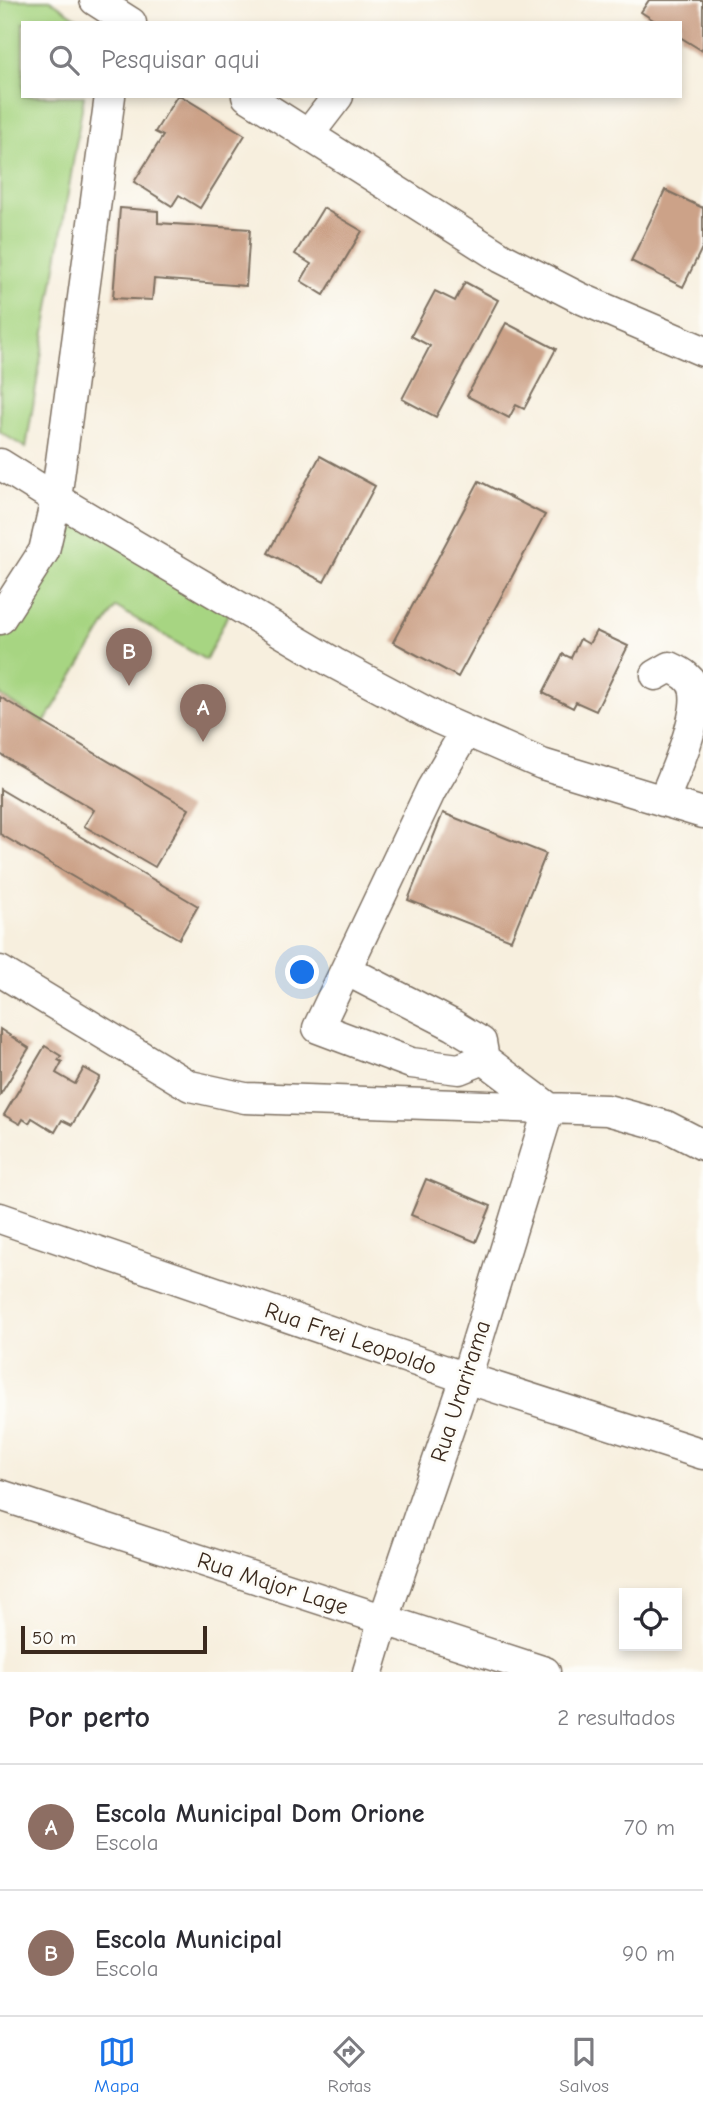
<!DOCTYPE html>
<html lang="pt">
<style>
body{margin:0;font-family:"Comic Neue",sans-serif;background:#f2f2f3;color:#2b2b33}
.controls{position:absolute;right:21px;bottom:21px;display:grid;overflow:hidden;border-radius:0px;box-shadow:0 4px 10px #0003}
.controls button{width:63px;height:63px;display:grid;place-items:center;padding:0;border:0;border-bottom:2px solid #e1e1e2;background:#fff;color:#2b2b33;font:35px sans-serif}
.scale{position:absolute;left:21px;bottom:18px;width:186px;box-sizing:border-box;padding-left:7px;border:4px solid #3b2a1e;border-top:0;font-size:19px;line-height:24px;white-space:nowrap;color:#3b2a1e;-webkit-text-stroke:5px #fdfcf7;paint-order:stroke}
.you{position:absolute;left:303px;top:973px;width:24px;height:24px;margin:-18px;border:5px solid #fff;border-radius:50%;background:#1a73e8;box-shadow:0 0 0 10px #1a73e833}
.badge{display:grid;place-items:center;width:46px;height:46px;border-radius:50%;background:#1a73e8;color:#fff;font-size:23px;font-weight:700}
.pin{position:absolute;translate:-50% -58px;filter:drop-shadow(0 2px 4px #0008)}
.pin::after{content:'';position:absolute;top:37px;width:24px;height:21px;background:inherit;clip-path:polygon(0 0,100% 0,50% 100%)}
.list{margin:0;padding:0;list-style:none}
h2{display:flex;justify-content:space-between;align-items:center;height:91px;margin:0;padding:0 28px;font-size:30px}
h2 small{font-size:23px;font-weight:400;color:#7c7c81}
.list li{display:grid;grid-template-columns:46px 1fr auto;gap:21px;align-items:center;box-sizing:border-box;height:126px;padding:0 28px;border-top:2px solid #e1e1e2}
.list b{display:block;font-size:26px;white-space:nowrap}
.list p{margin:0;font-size:23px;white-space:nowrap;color:#7c7c81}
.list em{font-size:23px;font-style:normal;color:#7c7c81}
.icon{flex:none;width:38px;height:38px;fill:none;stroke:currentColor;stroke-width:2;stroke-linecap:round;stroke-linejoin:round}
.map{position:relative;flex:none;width:703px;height:1672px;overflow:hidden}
.search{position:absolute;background:#fff;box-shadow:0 4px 10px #0003;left:21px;right:21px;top:21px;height:77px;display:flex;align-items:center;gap:18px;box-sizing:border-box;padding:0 24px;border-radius:0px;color:#7c7c81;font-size:26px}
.sheet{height:343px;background:#fff}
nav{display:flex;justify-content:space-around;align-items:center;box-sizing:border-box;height:98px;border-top:2px solid #e1e1e2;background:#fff;font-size:19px;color:#7c7c81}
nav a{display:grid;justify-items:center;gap:4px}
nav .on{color:#1a73e8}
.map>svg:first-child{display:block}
</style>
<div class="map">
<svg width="703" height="1672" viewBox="0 0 703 1672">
<rect width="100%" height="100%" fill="#fdfcf7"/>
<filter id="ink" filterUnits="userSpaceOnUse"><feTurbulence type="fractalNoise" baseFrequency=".0143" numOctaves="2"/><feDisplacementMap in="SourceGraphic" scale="14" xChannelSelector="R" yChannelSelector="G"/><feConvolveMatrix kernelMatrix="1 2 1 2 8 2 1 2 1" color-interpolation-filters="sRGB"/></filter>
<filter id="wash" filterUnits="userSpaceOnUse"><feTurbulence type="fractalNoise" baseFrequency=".00686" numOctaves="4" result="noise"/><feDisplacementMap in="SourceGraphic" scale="28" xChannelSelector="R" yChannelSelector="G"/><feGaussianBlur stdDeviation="1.57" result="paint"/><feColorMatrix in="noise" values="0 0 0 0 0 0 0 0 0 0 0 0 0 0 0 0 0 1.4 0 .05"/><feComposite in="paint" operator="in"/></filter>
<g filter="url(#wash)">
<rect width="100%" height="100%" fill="#f7efde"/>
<!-- green -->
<path fill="#a7d582" stroke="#718050" stroke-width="2" d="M0 0H50L85 23H23V96H84L26 448 0 432Z
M61 503 229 612 206 660 116 607 44 723 0 695V638L50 557Z"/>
<g id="blocks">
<!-- building -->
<path fill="#cca288" d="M649 0H703V47L701 50 680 37V23H658L641 12Z
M177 96H181L245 135 200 208 179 195 172 206 134 182 163 136 155 132Z
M665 190 703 208V246L683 287 631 261Z
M120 208 158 211V223L250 229 246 286 154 279 152 300 113 298Z
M323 208 362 231 324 295 301 281 311 264 295 254Z
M465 282 498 300 436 417 402 399 430 346 411 336 435 291 455 301Z
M506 323 556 349 524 409 516 405 509 418 467 396Z
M320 456 375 486 324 582 268 553Z
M479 481 545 515 458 677 393 642Z
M596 631 628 646 596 711 576 702 573 708 543 693 563 654 571 658 580 639 589 644Z
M0 697 189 809 155 867 84 826 94 810 0 754Z
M0 789 198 906 179 939 0 834Z
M443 813 546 854 511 940 408 900Z
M0 1029 29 1048 0 1095Z
M45 1046 61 1056 58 1060 62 1062 56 1073 75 1084 84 1068 100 1077 72 1125 62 1120 55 1132 32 1118 29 1123 23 1119 20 1124 4 1115Z
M426 1179 491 1206 476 1242 411 1215Z"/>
</g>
</g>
<g filter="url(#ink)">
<use href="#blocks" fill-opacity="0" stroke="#7d6f61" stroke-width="2"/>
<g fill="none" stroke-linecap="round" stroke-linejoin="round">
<!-- minor casing -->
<g stroke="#7d6f61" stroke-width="33">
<path id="minor" d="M95 0 131 23
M247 96 502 258 580 298 703 351
M311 137 318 122 338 96
M0 464 56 499 334 663 439 719 542 764 703 813
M0 619 44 551 56 499 110 96
M656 675 670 667C681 672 693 678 695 692 699 719 674 775 663 801
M466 731 431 790 318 1028 411 1063 459 1069 484 1059
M346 970 453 1025 481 1042 484 1059 549 1108 466 1378 384 1619 368 1672
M0 971 190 1086 245 1098 607 1110 666 1126 703 1145
M0 1218 466 1378 703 1454
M0 1495 545 1672"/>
</g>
<!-- minor -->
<use href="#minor" stroke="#fff" stroke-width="30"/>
</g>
</g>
<g text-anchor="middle" stroke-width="6" stroke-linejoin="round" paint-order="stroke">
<!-- street labels -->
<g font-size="23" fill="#3b2a1e" stroke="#fdfcf7">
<text transform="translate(351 1338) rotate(19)" y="8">Rua Frei Leopoldo</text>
<text transform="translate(460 1391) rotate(-72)" y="8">Rua Urarirama</text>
<text transform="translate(273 1583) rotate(18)" y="8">Rua Major Lage</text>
</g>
</g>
</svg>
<div class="controls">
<button><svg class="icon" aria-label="locate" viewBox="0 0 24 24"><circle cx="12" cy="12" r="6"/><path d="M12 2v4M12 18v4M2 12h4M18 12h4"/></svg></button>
</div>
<div class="scale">50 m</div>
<div class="you"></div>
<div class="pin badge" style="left:203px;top:742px;background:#8d6e63">A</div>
<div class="pin badge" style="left:129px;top:686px;background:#8d6e63">B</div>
<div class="search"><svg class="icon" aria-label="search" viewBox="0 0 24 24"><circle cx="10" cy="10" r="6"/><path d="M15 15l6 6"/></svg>Pesquisar aqui</div>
</div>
<section class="sheet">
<h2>Por perto<small>2 resultados</small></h2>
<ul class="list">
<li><span class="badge" style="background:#8d6e63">A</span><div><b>Escola Municipal Dom Orione</b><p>Escola</p></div><em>70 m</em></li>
<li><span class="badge" style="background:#8d6e63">B</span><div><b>Escola Municipal</b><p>Escola</p></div><em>90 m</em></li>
</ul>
</section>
<nav>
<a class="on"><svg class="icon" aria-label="map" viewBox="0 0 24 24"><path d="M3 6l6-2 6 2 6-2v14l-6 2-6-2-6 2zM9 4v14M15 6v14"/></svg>Mapa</a>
<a><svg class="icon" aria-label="directions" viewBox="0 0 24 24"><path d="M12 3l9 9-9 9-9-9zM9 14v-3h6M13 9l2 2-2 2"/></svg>Rotas</a>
<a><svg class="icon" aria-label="saved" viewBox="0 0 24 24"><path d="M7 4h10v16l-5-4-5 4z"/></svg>Salvos</a>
</nav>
